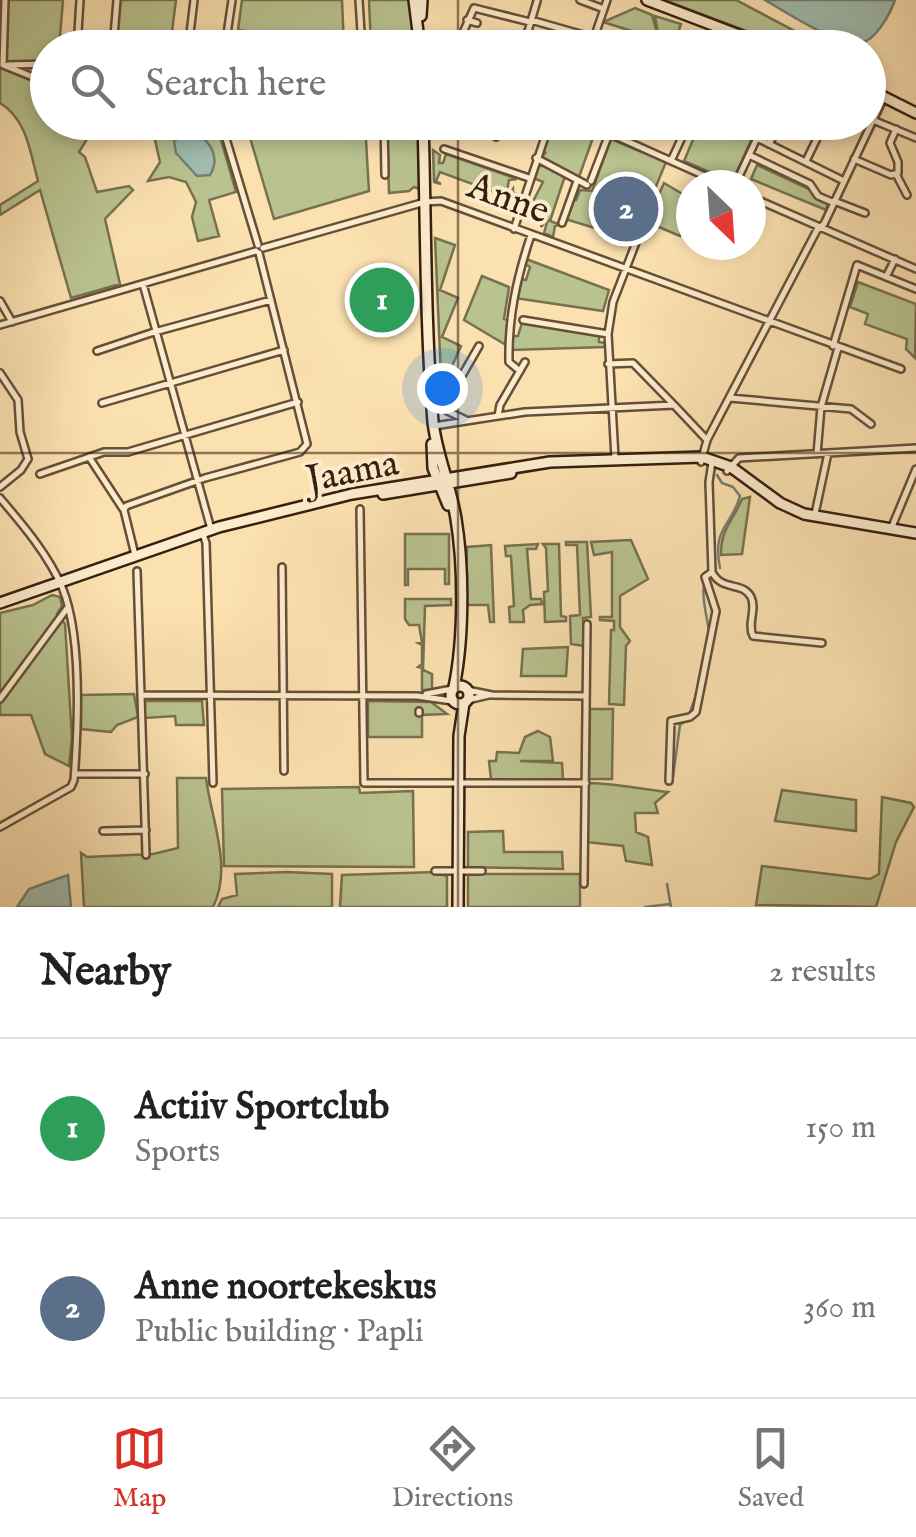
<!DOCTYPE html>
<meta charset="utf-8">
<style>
body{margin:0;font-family:"IM FELL English",serif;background:#f6f6f6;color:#202124}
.compass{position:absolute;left:676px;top:170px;width:90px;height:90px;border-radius:50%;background:#fff;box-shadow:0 5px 15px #0003;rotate:155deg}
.you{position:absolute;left:442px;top:388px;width:35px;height:35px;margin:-25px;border:8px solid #fff;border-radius:50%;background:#1a73e8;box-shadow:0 0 0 15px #1a73e833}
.badge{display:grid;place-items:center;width:65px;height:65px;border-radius:50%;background:#d93025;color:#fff;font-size:32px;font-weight:700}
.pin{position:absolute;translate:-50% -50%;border:5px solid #fff;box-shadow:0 2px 10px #0006}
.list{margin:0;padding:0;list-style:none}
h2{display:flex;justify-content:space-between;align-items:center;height:130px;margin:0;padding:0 40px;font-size:42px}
h2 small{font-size:32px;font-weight:400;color:#757577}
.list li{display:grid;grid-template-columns:65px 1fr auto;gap:30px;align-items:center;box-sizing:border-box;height:180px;padding:0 40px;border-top:2px solid #e0e0e0}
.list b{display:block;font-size:38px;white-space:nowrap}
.list p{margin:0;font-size:32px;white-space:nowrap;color:#757577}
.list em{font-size:32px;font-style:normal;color:#757577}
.icon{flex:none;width:55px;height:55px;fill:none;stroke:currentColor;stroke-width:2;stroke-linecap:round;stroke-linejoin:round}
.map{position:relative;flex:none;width:916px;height:907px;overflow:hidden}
.search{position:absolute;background:#fff;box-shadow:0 5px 15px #0003;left:30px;right:30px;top:30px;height:110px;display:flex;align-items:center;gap:25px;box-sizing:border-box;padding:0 35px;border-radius:55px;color:#757577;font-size:38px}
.sheet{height:490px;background:#fff}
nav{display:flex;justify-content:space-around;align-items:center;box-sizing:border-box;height:140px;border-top:2px solid #e0e0e0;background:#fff;font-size:28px;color:#757577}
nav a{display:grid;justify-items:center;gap:5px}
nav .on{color:#d93025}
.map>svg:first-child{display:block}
</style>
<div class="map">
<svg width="916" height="907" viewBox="0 0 916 907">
<rect width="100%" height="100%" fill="#fbe0b0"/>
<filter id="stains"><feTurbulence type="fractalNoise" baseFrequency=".002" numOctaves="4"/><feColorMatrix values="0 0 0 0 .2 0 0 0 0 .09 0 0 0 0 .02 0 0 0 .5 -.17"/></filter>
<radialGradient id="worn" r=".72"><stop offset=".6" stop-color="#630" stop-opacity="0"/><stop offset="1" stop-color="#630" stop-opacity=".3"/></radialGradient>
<!-- green -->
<path fill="#b9c390" stroke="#777150" stroke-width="2.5" d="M7 0H63L59 47 48 48 47 62 5 63Z
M120 0H176L170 47H116Z
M242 0H342L344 47H320L319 43 238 30Z
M369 0H411L416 47H371Z
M664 0H736L825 47H789Z
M635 8 652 15 659 40 655 16 681 24 673 47H657V39L603 22Z
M47 66 48 122 97 123 79 152 85 157 97 192 129 186 133 190 105 219 120 284 71 298 40 190 0 215V205L38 181C30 152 27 119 0 103V68Z
M164 123 212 122 219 133 236 192 209 200 219 236 198 241 192 217 196 202 186 182 169 177 148 181 160 162 155 140 151 137Z
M273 123H365L369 191 274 219 246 124 261 123 262 126Z
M387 123H419V189L414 187 409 191 389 193Z
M555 123C571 123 584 136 595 132L579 177 540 159 546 152 539 157 543 145 556 131Z
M700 123H759L732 182 684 161Z
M611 139 666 162 634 240 565 219 572 199 576 200 580 190 592 191Z
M433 150 440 155 439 163H443L446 154 517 179 509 180 507 191 511 192 513 189V193L520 195 515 210 508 208 514 209 516 200 440 172 436 181 441 184 434 182Z
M536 162H541L565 176 550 221 558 224 562 221 559 225 555 226 553 237 544 233 548 219 541 227 543 218 527 213 543 182 531 177Z
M757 165 811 190 828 203 826 210 751 179Z
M664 183 691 199 680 236 647 222Z
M435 238 455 245 440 290 458 298 442 337 461 346 444 384 454 389 446 400 442 401Z
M526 259 609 290 603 311 515 298 520 279 526 280 530 267 525 264Z
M482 276 509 287 504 319 509 320 506 345 464 320Z
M858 282 916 304 915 358 906 349 907 339 865 324 868 314 850 307Z
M522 323 599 335V342L605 343V347L511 350V336H518Z
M750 497 742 554 721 555C720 530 733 521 742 499Z
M405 534H449V584H445V569H408V585H405Z
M631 540 648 579 620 596V627L630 641 626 646 624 705 609 704 611 630H614V621L600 620V617H612V552L594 555 591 542Z
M566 542H587L591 617 583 618 584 646 571 644 570 616 580 615 577 545H566Z
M538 544 536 549H527L531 599H541L542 604 530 605 523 610 524 622H510L509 607 514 606 511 556H506L505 546Z
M543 544H559L561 616 566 617V621L545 622 544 592 548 591 546 548Z
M491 545 494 622H490L488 605H466L467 547Z
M52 595 60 597 62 606 57 614 65 624 72 739 69 766 45 754 31 715H0V613L33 605Z
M405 599H451V605L425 606 423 670 432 674V690H422V668L418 667 422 664V645L418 643 422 642 419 625H409L405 619Z
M568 647 566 676H521L523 649Z
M134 694 138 717 117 725 111 732 81 729V695Z
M144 701H202L204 725H176L175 716 145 718Z
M368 701 431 702 447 714 422 715V737H368Z
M590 709H613L612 779H589Z
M538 731 550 737 553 761H520L562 763 563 781 491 779 489 761H496L497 752 519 753 525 737Z
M177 778H206C211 819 233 867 213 907H84L81 853 87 857 153 854 178 848Z
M586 783C614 783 640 789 668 792L655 803 658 813H635L636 832 648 837 652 865 626 861 623 846 585 842Z
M359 787 360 793 413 791 414 867 224 866 222 789Z
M782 790 856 800V831L775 821Z
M882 797 911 803 914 807 896 842 876 907 756 905 762 866 870 879 879 874Z
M503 831 504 852H562L563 869 468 867V832Z
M287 872 332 874V907H218L222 899 237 895 235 874Z
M435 872 447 876V907H340L342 875Z
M468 874H580V907H468Z"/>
<!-- water -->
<path fill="#9fbdaf" stroke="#757e6f" stroke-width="2.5" d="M765 0H895C890 14 876 40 861 43 837 46 786 12 765 0Z
M188 132C210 136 221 157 210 175L197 176 176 153 174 141Z
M68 875 71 907H17L29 889Z"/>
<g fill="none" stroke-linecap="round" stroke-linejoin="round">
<!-- stream -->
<path stroke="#757e6f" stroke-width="2.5" d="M717 475 722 483 733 487 740 496C731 528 712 527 720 568
M704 586C701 597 708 620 709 633
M690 712 698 690
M673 777 680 725 685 721
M667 884 671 907
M645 907 670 904"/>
<!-- street casing -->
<g stroke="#664f37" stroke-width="10">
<path id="street" d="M5 0 3 65 48 83
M359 0 362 48
M580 0 604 9
M467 20 477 23
M531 20 594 38 607 0
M594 38 621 48
M189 42 194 0
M420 45 456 46
M457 46 474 8 530 22
M77 48 80 0
M113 48 117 0
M225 48 232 0
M523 48 537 1
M589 48 591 36
M721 48 728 32
M8 65 48 64
M873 120 916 138
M110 122 122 130
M221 122 258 245
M384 122 385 175
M584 122 725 185
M460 126 462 122
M496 137 501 122
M769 144 781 122
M444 149 529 178
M749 155 810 184 818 196 832 202
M536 158 587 185
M854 159 891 175 898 173V162L890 143 896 129
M671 161 689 122
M806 161 825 122
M896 174 907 195
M591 181 609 134
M735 185 757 138 842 180
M751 197 916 269
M834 201 865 213
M562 223 577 181
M514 229 550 122
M263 248 425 202 441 201 901 369
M886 277 895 259
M143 284 211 529
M0 301 12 322
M523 320 608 334
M0 325 256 251
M833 346 857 265 916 289
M97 351 151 333 271 300
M608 364 633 363 673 404
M520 371 509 362C508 317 517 277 531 235
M0 373 18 400 20 432 28 459 21 470 0 487
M730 398 851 409 871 424
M102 403 284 350
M433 404 466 420
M444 407 479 346
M498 416 500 405 525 362
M434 426 525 412 674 405 707 440
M817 454 821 407 838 348
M89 457 123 509
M615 458 608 334 613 302 642 227
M701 462 707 440 817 230 824 224 884 97
M727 471 739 458 916 448
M40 474 104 452H128L298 402
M0 498C22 524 48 554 62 587 82 635 78 728 74 780L71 787 0 827
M360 509 364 783H586
M815 514 828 453
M891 529 916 469
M203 534 206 543 213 783
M135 555 124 510 126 506 205 478 300 452 307 444 259 253
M282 567 284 771
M137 571 141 695 417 696 452 701
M712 572C722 592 743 581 751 597 757 609 747 624 753 636L822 643
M467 690 492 695 586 696
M426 694 452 689
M141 695 146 855
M0 699 68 607
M468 700 489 695
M419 713V711
M75 774H145
M669 781 671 721 690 717 696 712 716 611 705 577 712 572 709 482 712 462
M103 831 146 830
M435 871H482
M584 884 587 624"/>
</g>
<!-- secondary casing -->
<g stroke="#351f0f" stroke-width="14">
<path id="secondary" d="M414 0 420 48
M647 0 773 48
M421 16 422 0
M868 89 916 113
M423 122C426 222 425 323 433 422 437 456 451 486 456 519 464 567 464 639 454 687
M432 444 433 468 448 505
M383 494 511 473
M0 603 219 527 352 494 550 462 702 457 731 467 780 503 804 514 916 533
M451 695a9 9 0 1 1 18 0a9 9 0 1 1-18 0Z
M458 907 459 736 464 703"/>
</g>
<!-- street -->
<use href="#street" stroke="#fcebcc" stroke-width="5"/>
<!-- secondary -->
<use href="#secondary" stroke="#fcebcc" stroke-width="9"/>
</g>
<!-- grid -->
<path fill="none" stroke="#351f0f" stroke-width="2.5" stroke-opacity="0.55" d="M458 0V48M458 122V907M0 453H916"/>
<g text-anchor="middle" stroke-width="8" stroke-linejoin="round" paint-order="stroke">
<!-- street labels -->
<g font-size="38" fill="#351f0f" stroke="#fcebcc">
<text transform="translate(509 197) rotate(20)" y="13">Anne</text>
<text transform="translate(352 470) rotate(-11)" y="13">Jaama</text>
</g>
</g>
<rect width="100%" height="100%" filter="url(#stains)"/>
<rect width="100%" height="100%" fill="url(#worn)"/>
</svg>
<svg class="compass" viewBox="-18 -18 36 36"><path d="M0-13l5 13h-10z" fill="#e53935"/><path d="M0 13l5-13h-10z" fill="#757577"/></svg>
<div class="you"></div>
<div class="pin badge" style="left:382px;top:300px;background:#2e9e5b">1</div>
<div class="pin badge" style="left:626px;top:209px;background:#5c6f8a">2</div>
<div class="search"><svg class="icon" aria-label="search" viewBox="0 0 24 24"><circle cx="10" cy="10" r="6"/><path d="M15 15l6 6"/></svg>Search here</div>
</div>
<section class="sheet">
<h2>Nearby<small>2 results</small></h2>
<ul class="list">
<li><span class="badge" style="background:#2e9e5b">1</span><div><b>Actiiv Sportclub</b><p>Sports</p></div><em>150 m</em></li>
<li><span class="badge" style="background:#5c6f8a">2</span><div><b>Anne noortekeskus</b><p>Public building · Papli</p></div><em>360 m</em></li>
</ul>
</section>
<nav>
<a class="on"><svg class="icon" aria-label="map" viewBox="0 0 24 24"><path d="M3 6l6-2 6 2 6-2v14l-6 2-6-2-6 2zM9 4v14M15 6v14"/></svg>Map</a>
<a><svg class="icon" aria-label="directions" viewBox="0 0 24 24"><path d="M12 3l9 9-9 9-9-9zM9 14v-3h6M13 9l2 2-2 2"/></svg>Directions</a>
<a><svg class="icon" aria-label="saved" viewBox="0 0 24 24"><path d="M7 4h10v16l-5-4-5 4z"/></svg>Saved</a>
</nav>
